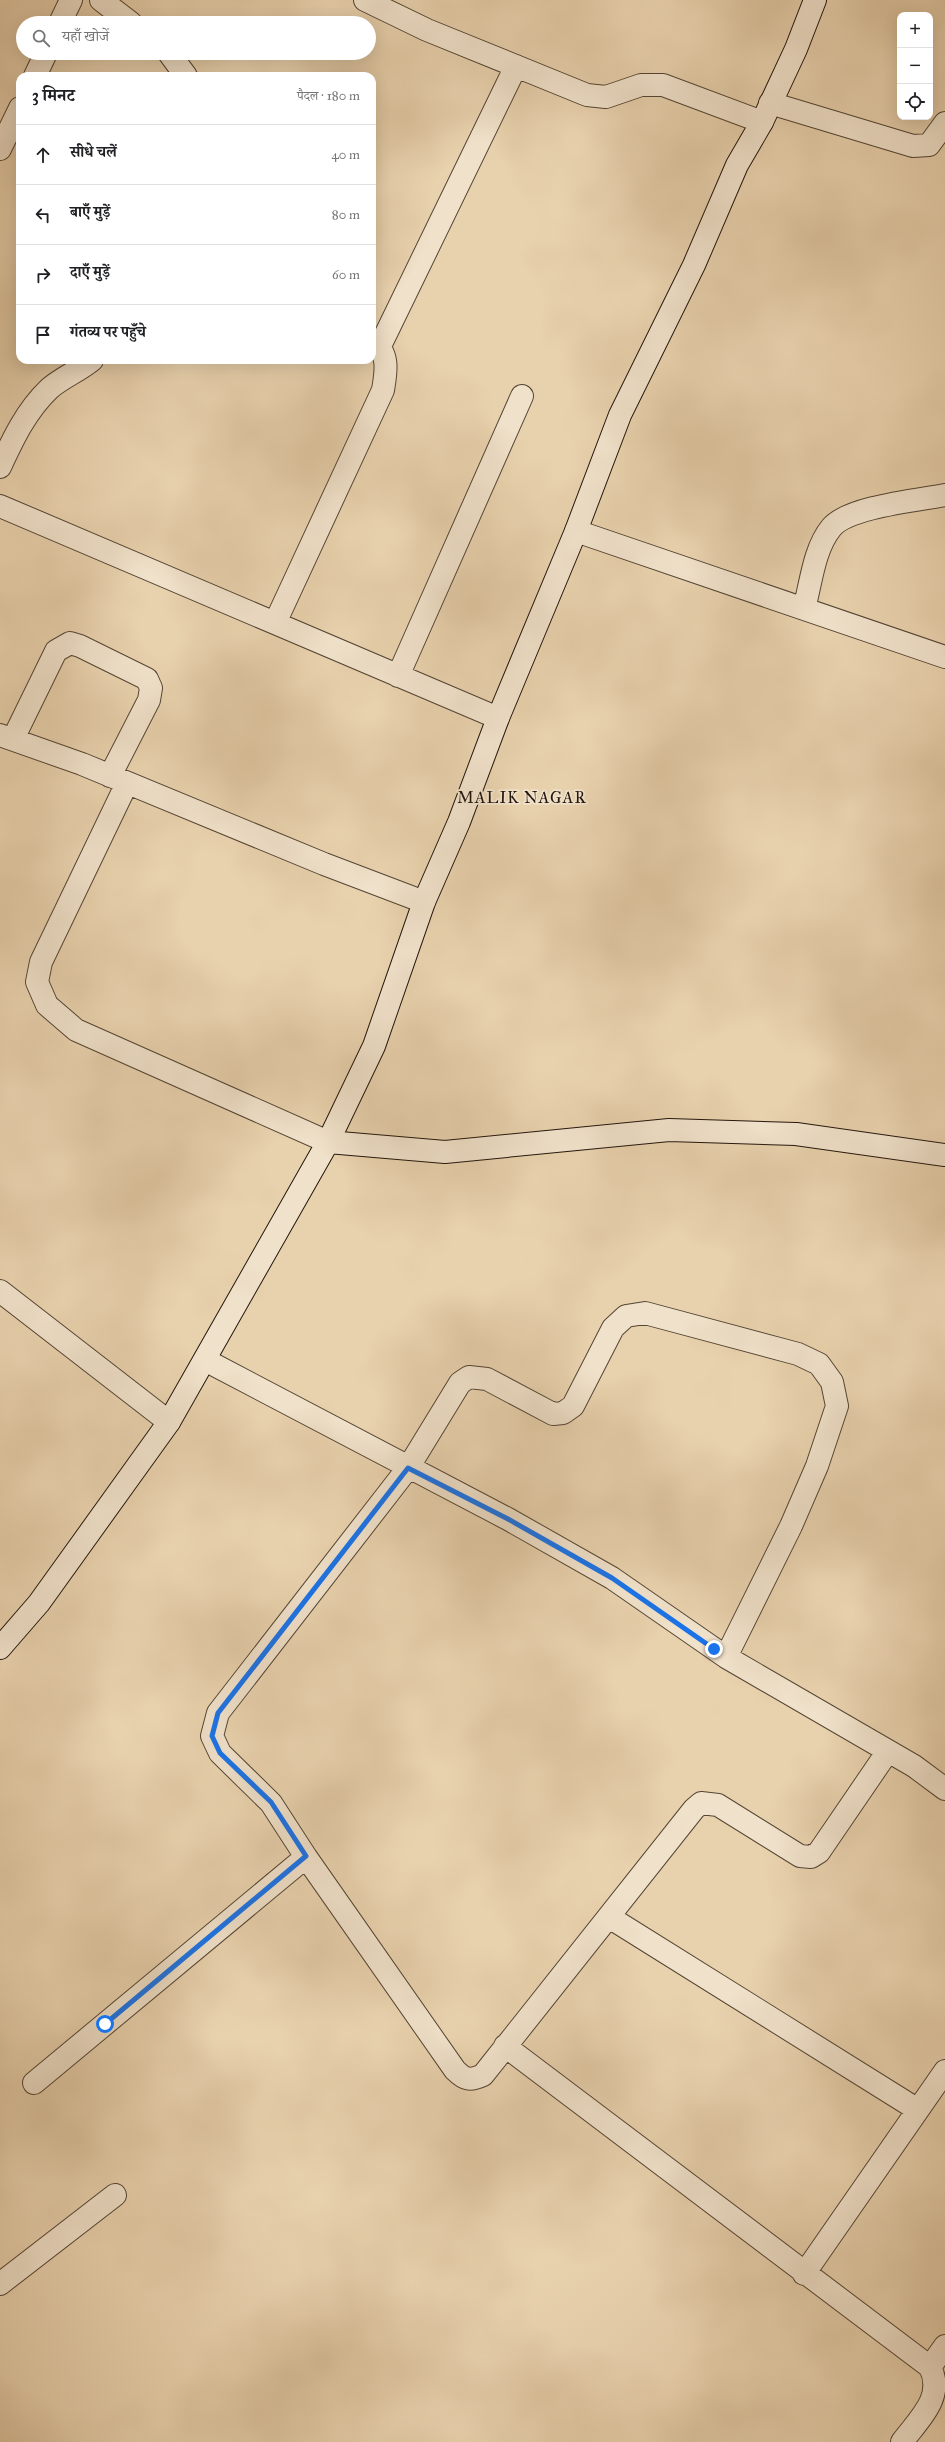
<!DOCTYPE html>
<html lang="hi">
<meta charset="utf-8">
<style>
body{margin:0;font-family:"IM FELL Great Primer","Noto Serif Devanagari",serif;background:#f2f2f2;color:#202124}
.controls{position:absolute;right:12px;top:12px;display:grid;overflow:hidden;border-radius:8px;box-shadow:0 4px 16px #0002}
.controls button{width:36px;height:36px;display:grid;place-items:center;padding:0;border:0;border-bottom:1px solid #e0e0e0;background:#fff;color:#202124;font:20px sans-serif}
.stop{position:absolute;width:12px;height:12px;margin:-9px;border:3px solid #1a73e8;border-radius:50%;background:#fff}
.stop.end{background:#1a73e8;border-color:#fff;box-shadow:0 1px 4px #0008}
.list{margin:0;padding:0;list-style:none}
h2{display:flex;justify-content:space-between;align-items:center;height:52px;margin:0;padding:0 16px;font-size:17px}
h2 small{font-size:13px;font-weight:400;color:#757577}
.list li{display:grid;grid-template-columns:26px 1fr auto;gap:12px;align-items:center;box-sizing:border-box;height:60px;padding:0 16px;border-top:1px solid #e0e0e0}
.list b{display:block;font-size:15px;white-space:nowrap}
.list em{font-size:13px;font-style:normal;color:#757577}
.icon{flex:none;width:22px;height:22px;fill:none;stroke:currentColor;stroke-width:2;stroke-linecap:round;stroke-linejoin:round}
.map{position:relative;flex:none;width:945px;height:2442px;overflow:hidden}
.search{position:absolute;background:#fff;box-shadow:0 4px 16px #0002;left:16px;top:16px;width:360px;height:44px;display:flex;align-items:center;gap:10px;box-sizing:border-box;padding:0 14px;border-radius:22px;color:#757577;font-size:15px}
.panel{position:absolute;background:#fff;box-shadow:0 4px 16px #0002;left:16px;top:72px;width:360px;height:292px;border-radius:12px}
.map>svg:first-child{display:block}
</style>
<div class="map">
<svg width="945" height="2442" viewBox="0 0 945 2442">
<rect width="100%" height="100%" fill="#e8d1ad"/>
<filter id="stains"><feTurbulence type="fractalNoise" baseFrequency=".005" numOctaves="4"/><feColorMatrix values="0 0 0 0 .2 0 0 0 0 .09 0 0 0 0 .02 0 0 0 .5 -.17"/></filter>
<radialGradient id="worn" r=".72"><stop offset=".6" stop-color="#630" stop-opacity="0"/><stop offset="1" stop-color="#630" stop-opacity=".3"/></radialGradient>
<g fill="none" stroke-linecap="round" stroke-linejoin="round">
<!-- street casing -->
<g stroke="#544534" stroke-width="24">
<path id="street" d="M101 0 131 23
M365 0 427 30 587 95 606 97 641 85H663L762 122
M60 23 71 0
M169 53 186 76
M35 76 46 53
M770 103 913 146 929 145 945 123
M0 149 20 108
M380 346 516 66
M0 467C13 439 26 411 49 389 61 378 79 371 92 360
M0 506 498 718
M576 531 945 657
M804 609C811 583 814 549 831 528 847 507 919 500 945 495
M275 623 383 390C386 372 390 353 372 341
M398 676 522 396
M0 735 82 764 324 864 424 902
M13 739 56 651 70 643 80 646 147 679 151 688 149 700 110 776
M127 783 41 962 37 982 47 1005 76 1030 328 1142
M0 1291 169 1422
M205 1360 508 1519 612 1578 726 1657 914 1766 945 1789
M726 1657 791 1526 817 1466 837 1406 832 1382 819 1364 798 1354 645 1313 626 1316 613 1328 573 1406 563 1413 553 1414 487 1379 469 1377 460 1383 408 1468 218 1713 212 1736 220 1753 271 1803 306 1857 455 2070C465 2080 470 2081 483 2075L694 1809 701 1803 718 1805 800 1856 811 1857 819 1852 888 1751
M609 1917 918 2110
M505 2046 930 2367C945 2397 919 2419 902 2442
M34 2083 306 1857
M804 2274 945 2071
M0 2284 115 2195
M930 2367 945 2346"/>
</g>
<!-- secondary casing -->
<g stroke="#23160c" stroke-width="24">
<path id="secondary" d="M328 1142 445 1152 669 1130 796 1134 945 1155
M0 1648 39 1603 169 1422 328 1142 374 1046 424 902 459 822 498 718 576 531 620 415 694 265 737 165 762 122 796 49 815 0"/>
</g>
<!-- street -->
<use href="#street" stroke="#f0e1ca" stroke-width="22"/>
<!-- secondary -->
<use href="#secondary" stroke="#f0e1ca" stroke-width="22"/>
</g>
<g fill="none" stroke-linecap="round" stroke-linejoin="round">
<!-- route -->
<path stroke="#1a73e8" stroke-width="5" d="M105 2024 306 1856 271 1802 220 1753 212 1736 218 1713 408 1468 508 1519 612 1578 714 1649"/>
</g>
<g text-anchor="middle" stroke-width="3.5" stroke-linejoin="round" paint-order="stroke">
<!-- neighbourhood labels -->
<g font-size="16" letter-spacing="1" fill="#23160c" stroke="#f0e1ca">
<text x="522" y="803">MALIK NAGAR</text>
</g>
</g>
<rect width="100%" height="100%" filter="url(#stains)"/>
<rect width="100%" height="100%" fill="url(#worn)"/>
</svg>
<div class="controls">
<button>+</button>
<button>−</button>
<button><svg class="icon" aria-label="locate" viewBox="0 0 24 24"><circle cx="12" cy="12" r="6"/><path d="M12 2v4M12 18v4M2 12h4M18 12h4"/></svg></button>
</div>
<div class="stop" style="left:105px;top:2024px"></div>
<div class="stop end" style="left:714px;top:1649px"></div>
<div class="search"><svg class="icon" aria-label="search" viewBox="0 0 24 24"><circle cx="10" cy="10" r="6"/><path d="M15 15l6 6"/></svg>यहाँ खोजें</div>
<section class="panel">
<h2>3 मिनट<small>पैदल · 180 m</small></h2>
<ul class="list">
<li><svg class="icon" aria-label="ahead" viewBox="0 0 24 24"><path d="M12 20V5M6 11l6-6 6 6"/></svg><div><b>सीधे चलें</b></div><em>40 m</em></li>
<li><svg class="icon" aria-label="left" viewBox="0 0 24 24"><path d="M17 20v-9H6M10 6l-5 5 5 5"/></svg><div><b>बाएँ मुड़ें</b></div><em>80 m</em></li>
<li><svg class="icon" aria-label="right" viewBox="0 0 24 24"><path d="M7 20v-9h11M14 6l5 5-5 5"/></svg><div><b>दाएँ मुड़ें</b></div><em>60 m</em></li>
<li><svg class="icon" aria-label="arrive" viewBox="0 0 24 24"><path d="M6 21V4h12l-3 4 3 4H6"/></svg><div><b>गंतव्य पर पहुँचे</b></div></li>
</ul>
</section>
</div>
